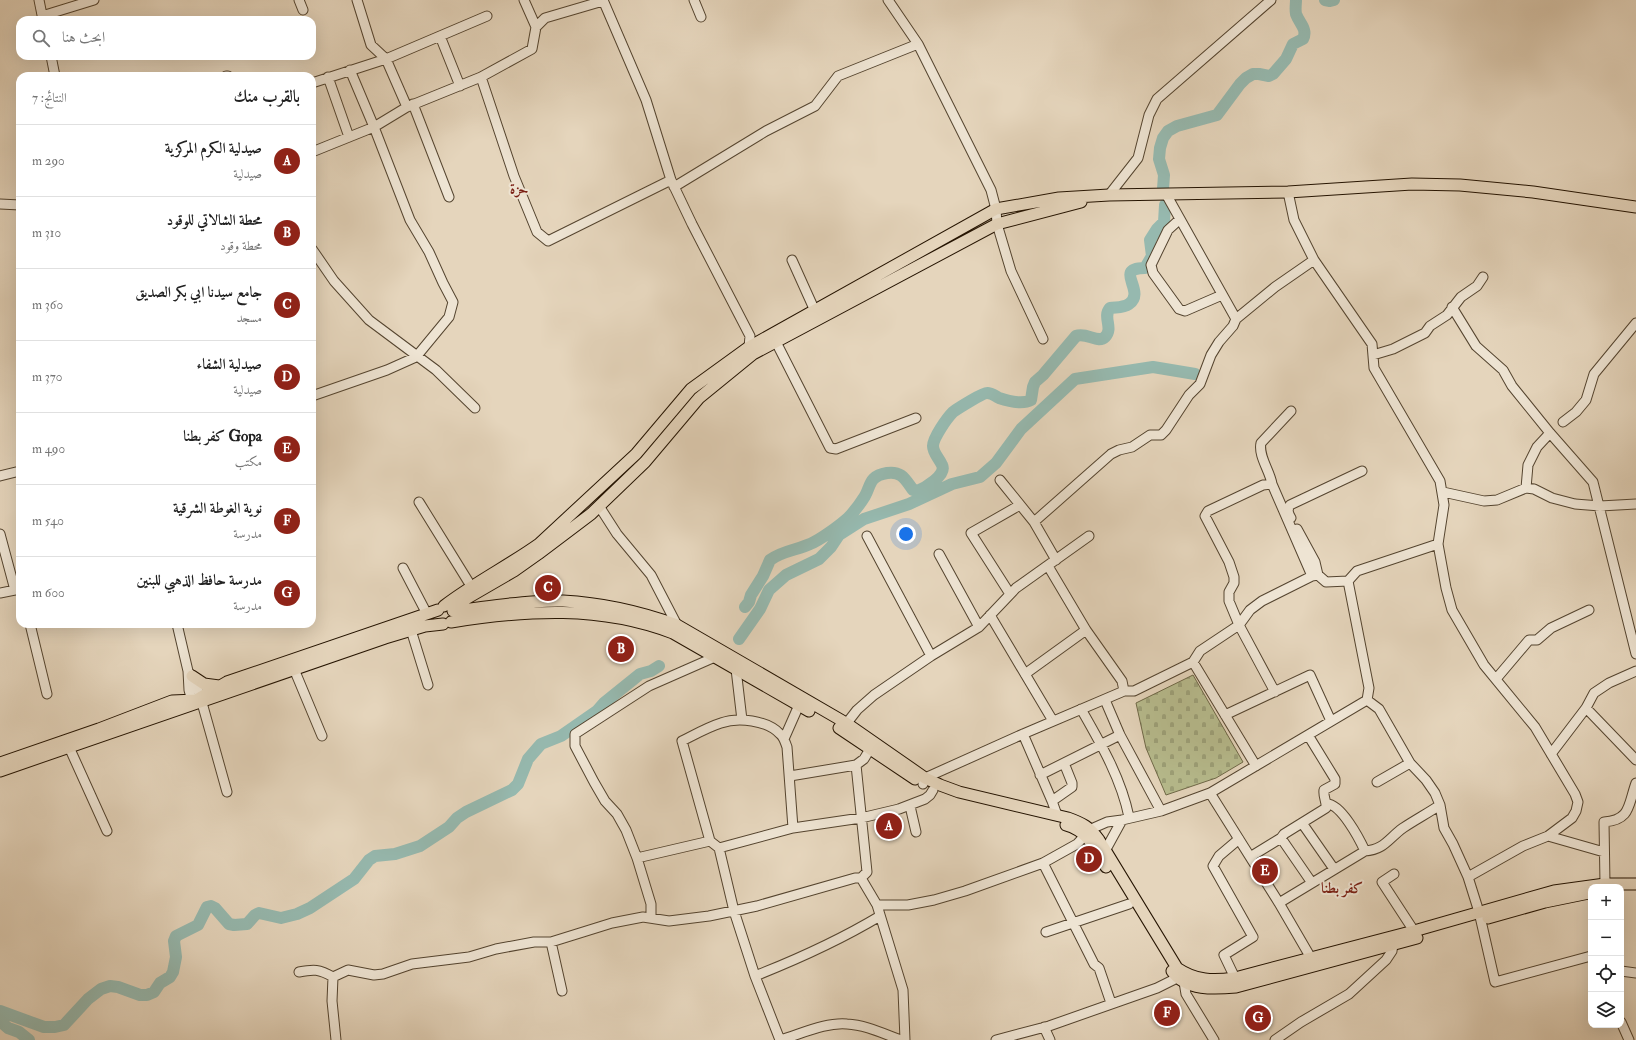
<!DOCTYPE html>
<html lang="ar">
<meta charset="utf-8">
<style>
body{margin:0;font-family:"IM FELL Double Pica",Amiri,serif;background:#f6f6f6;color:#222;direction:rtl}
.controls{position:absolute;right:12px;bottom:12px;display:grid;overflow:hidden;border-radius:8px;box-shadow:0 4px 16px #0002}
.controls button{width:36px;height:36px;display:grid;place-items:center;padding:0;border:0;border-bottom:1px solid #e0e0e0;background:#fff;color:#222;font:20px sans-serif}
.you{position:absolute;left:906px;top:534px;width:14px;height:14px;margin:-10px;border:3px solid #fff;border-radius:50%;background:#1a73e8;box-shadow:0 0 0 6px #1a73e833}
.badge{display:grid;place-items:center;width:26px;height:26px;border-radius:50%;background:#8f2418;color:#fff;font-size:13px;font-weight:700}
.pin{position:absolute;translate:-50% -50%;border:2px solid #fff;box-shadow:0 1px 4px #0006}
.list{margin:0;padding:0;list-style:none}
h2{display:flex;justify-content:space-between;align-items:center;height:52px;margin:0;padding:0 16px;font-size:17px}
h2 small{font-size:13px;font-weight:400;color:#767676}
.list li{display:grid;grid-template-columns:26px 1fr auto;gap:12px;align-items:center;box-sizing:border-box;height:72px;padding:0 16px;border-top:1px solid #e0e0e0}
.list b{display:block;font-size:15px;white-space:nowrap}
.list p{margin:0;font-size:13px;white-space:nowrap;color:#767676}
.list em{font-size:13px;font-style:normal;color:#767676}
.icon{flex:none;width:22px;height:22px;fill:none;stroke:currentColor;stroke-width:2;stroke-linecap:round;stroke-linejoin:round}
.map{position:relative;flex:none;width:1636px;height:1040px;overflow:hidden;direction:ltr}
.search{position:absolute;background:#fff;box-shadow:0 4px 16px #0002;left:16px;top:16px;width:300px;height:44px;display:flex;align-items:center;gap:10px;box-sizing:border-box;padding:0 14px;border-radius:12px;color:#767676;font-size:15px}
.panel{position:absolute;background:#fff;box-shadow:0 4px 16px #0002;left:16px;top:72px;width:300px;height:556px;border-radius:12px;direction:rtl}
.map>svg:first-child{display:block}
</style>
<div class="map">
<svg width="1636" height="1040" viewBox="0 0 1636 1040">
<defs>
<pattern id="cemetery-stones" width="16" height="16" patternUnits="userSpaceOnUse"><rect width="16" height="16" fill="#b7bc8e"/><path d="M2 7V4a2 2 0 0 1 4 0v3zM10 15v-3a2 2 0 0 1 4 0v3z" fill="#9da179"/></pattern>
</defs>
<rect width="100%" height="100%" fill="#e5d5bc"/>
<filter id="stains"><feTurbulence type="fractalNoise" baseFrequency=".005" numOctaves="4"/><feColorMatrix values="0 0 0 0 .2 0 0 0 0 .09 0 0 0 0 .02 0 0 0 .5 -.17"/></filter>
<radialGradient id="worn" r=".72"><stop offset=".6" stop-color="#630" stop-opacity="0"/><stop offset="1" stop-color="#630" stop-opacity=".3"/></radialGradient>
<!-- cemetery -->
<path fill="url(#cemetery-stones)" stroke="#6e6847" d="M1193 675 1243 762 1216 778 1166 795 1146 748 1136 703Z"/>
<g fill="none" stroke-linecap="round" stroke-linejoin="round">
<!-- river -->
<path stroke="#96b9af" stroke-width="12" d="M1325 0 1330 1 1334 0
M1163 189 1164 175 1159 159 1160 148 1163 138 1168 131 1177 126 1217 115 1240 84 1246 78 1253 74H1259L1269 76 1273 74 1286 59 1293 44 1303 39C1308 29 1299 23 1296 14 1295 9 1296 4 1296 0
M745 607 749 602 751 595 763 576 770 560C781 551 797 550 810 544 820 540 839 526 848 518 854 512 860 504 865 496 871 485 869 476 887 473 902 471 905 479 913 490L917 491C925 488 947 475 942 465 939 458 933 453 933 446 933 438 947 418 953 412 957 409 984 392 987 393 992 393 995 396 999 398 1008 401 1022 405 1031 400L1033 387 1035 382 1043 375 1076 336C1087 332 1098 344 1105 337 1114 328 1102 317 1110 308 1117 307 1123 308 1129 304 1147 291 1112 268 1145 268L1152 256 1150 240 1157 229 1164 222 1165 205
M739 639 760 609 769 590 786 575 819 559 831 547 839 535 864 519 909 504 952 484 980 477 996 463 1021 429 1075 379 1153 367 1195 374
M0 1011 44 1027H55L64 1025 88 999 101 989 110 986 118 987 140 995H147L154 992 160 983 170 977 173 972 176 957 174 941 176 936 198 925 207 907 211 906 215 908 229 924 234 925 247 924 255 915 259 913 281 918 297 914 310 908 354 879 369 860 375 856 395 854 420 846 449 827 457 818 466 812 512 790 518 784 528 759 541 744 561 736 597 711 604 703 640 674 651 671 659 666
M0 1021 8 1028 19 1032 29 1040"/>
<!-- minor casing -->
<g stroke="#54442f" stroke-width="11">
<path id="minor" d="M39 0 43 20
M299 0 303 10
M357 0 371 45 386 59 407 107
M524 0 536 27
M603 0 646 100 671 180 692 224 750 336 749 347 752 352
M694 0 701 17
M888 0 918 44 991 190 996 209 997 224 1011 271 1043 339
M42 16 94 0
M440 36 460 86
M51 56 55 76
M226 76H228
M328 77 349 137
M481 77 514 176 537 232 548 241 671 180
M312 83 386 59 487 16
M413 104 449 197
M312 152 374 127 407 107 481 77 532 49 536 27 545 18 603 1
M674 187 766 131 815 106 838 76 918 44
M1288 192 1294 220 1314 260 1372 344 1374 368 1440 481 1444 505 1438 544 1446 588 1452 610 1484 665 1535 727 1575 794 1578 802 1576 811 1572 818 1548 836 1523 846 1468 877
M1166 194 1236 319
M1109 195 1138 158 1149 115 1157 99 1271 0
M0 204 20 205
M1180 219 1168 230 1151 265 1153 273 1179 309 1185 311 1222 295
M312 249 334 281 369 320 436 370 475 408
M792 260 815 311
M1452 307 1476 346 1503 370 1512 386 1550 433 1593 482 1636 654
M776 342 830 448 836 449 916 418
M1373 355 1393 349 1425 333 1430 326 1447 315 1461 297 1477 286 1483 277
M312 396 387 370 416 357 449 317 453 302 443 283 429 252 410 220 374 127 350 70
M1291 411 1261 443C1258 456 1270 471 1272 484L1312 576
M1563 422 1576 412 1586 400 1594 374 1636 323
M0 476 20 471
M1000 480 1034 522 1056 560
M1272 484 1263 485 1208 511 1205 516 1229 562 1234 577V583L1229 592V601L1239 625 1275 692
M1526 488 1528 465 1537 447 1550 433
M1443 492 1484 501 1497 500 1526 488 1534 489 1552 498 1575 504 1600 506 1636 504
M419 502 471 586
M599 506 617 534 651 575 677 625
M1291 518C1288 513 1287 510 1290 505L1362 471
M1034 522 1111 454 1119 450 1132 447 1150 435H1161L1166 430 1189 395 1200 384 1211 355 1219 342 1233 326 1236 319 1275 287 1314 260
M1297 529 1315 562 1318 575
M0 534 15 590
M867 536 931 656
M1438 544 1357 571 1348 581 1369 688 1367 700 1379 709 1410 763 1426 780 1435 793 1440 805 1444 828 1453 844 1468 877 1479 912 1495 982 1591 956
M939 554 979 627
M1048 566 1086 630 1122 681 1124 691
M403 568 427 614
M0 593 20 589
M1010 594 971 533 1020 505
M990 615 1053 721
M30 624 47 694
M177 624 188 671 189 690 193 704
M411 630 428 685
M1193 662 1256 766
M294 669 322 736
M736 669 742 720
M188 671 195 682 199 692 227 792
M1025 674 1086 630
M1496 679 1529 640H1537L1551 628 1589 610
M1105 700 1120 735 1161 811
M1586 708 1636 760
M1081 709C1101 744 1121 778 1129 817
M1225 715 1310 675 1331 721
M843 728 857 710 874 695 931 656 979 627 1016 588 1089 536
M1023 734 1052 801 1057 815
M784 739 799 705
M69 747 107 831
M1551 754 1586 708 1594 693 1609 683 1636 671
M1040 775 1120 735
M790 776 856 765 864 759 870 749
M1377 782 1410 763
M923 784 925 778 1023 734 1124 691H1134L1193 662 1200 651 1239 625 1250 610 1262 601 1312 576 1318 575 1326 582 1348 581
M1210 793 1279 903 1311 958
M1052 801 1072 787V783L1064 763
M1327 804C1341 804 1359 838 1365 851
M910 806 916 832
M1302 823 1334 869
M793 828 787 747C785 742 784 737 780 734 767 720 738 717 721 723 708 727 694 735 682 741L710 841 719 848 734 911 755 976 780 1040C801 1034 826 1022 847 1024 866 1025 884 1034 901 1040
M1548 836 1604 852
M1281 838 1312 883
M719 848 793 828 861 818 899 809 925 799 930 795 933 790
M1105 851 1122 820
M1250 857 1281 838 1284 834 1326 808C1327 802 1323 797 1324 790L1335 784V779L1308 735
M637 858 710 841
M1043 863 1094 964 1099 968 1111 1003
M1394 874 1382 882 1414 931
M861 878 877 905 903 990 905 1040
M1604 887 1605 884 1604 822C1631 820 1628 805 1636 783
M1279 903 1365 851C1384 850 1389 838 1403 828 1415 820 1428 813 1440 805
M877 905H908L934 900 965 891 1043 863 1077 844 1091 829 1107 822 1122 820 1161 811 1210 793 1367 700
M651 917V904L637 858 626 830 617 814 605 801 594 782 575 746V734L649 686 715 657
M1046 932 1129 904
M551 942 562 991
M1621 971 1636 973
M299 972C314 969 319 969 333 977
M755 976C798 959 840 940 880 916
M333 977 348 970 374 975 383 974 412 964 469 957 496 949 534 942H551L612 923 643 917 669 921 709 916 757 906 855 878H861L867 872 856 765
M333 977 332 1001 336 1040
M1235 978 1224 955 1253 937 1213 866 1219 856 1239 839
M1184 982 1186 994 1214 1040
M1621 1022 1629 1040
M1044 1027 1050 1040
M996 1040 1049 1026 1157 988 1177 978
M1275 1040 1301 1022 1349 994 1386 960 1392 951 1393 944"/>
</g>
<!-- major casing -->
<g stroke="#241300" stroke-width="13">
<path id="major" d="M444 606C474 583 508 566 539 544L636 454 691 389 749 347 996 209 1059 198 1109 195 1288 192 1412 184 1460 185 1533 192 1636 207
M452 607 514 571 538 554 591 514 645 462 699 398 753 354 997 224 1081 202
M453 611C489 607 527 600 563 601 601 603 641 612 677 625L846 723 925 778 940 785 959 792 1068 818C1082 823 1090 827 1099 840L1177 968C1196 981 1213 981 1235 978L1414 931 1554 891 1605 884H1636
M451 622C527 610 600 605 673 633L809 711
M192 676 204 684 219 686
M839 728 915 779
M0 763 99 729 172 701 196 700 227 682 438 610
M0 771 385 638 425 626 443 624
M1066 825C1088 831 1095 849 1106 867
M1488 918 1545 902 1589 893
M1172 971C1186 991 1215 989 1236 987L1417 938"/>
</g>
<!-- minor -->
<use href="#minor" stroke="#eee4d3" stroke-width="9"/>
<!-- major -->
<use href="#major" stroke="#e5d5bc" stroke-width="11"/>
</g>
<g text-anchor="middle" stroke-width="4" stroke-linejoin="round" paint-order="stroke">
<!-- quarter labels -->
<g font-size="15" font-weight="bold" fill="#7a1f14" stroke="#eee4d3">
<text x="519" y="194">حزة</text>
<text x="1342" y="893">كفر بطنا</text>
</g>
</g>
<rect width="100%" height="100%" filter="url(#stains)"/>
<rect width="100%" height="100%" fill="url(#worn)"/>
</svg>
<div class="controls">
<button>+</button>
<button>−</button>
<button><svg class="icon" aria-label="locate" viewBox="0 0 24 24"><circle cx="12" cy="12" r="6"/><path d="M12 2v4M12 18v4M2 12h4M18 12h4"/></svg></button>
<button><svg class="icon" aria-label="layers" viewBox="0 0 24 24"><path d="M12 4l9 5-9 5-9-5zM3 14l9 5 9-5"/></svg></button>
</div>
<div class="you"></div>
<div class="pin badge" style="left:889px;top:826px">A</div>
<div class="pin badge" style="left:621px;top:649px">B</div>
<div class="pin badge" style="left:548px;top:588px">C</div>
<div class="pin badge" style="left:1089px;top:859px">D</div>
<div class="pin badge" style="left:1265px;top:871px">E</div>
<div class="pin badge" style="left:1167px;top:1013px">F</div>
<div class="pin badge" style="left:1258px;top:1018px">G</div>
<div class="search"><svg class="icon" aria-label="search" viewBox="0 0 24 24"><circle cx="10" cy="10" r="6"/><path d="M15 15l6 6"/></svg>ابحث هنا</div>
<section class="panel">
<h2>بالقرب منك<small>النتائج: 7</small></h2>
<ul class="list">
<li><span class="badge">A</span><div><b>صيدلية الكرم المركزية</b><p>صيدلية</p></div><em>290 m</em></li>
<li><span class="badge">B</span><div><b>محطة الشالاتي للوقود</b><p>محطة وقود</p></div><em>310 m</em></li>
<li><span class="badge">C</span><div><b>جامع سيدنا ابي بكر الصديق</b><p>مسجد</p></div><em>360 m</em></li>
<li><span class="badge">D</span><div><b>صيدلية الشفاء</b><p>صيدلية</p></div><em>370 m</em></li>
<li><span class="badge">E</span><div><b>Gopa كفر بطنا</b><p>مكتب</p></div><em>490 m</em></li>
<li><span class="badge">F</span><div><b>نوية الغوطة الشرقية</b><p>مدرسة</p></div><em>540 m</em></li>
<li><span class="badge">G</span><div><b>مدرسة حافظ الذهبي للبنين</b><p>مدرسة</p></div><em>600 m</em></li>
</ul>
</section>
</div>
